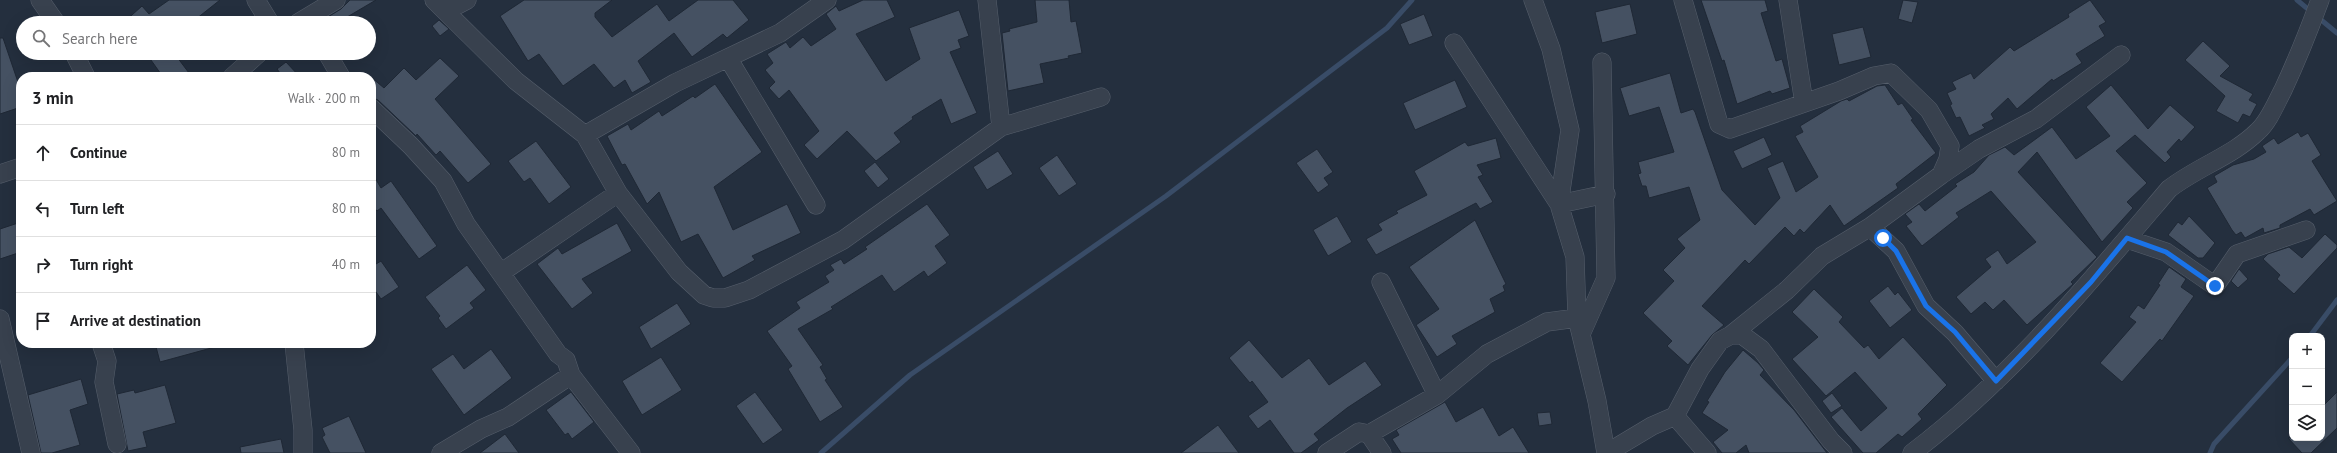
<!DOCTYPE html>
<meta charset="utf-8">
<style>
body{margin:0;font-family:"PT Sans",sans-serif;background:#f2f2f2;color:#202124}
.controls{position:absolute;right:12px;bottom:12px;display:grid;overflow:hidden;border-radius:8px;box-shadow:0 4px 16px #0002}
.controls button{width:36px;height:36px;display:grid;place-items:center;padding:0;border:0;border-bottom:1px solid #e0e0e0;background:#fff;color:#202124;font:20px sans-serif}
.stop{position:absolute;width:12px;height:12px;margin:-9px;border:3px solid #1a73e8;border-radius:50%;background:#fff}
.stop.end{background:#1a73e8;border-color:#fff;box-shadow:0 1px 4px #0008}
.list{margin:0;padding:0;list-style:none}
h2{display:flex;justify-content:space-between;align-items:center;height:52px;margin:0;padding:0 16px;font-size:17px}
h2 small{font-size:13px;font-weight:400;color:#757577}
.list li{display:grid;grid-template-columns:26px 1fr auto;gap:12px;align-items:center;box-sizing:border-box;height:56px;padding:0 16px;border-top:1px solid #e0e0e0}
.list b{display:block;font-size:15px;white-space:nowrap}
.list em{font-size:13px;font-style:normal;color:#757577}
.icon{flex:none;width:22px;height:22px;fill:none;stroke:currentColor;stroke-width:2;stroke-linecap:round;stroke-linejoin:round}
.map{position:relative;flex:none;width:2337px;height:453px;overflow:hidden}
.search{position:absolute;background:#fff;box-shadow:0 4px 16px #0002;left:16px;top:16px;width:360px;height:44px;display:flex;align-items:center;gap:10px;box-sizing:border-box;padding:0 14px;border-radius:22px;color:#757577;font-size:15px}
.panel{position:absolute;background:#fff;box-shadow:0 4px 16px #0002;left:16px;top:72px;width:360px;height:276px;border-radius:16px}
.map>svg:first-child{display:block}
</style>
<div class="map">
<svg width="2337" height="453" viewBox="0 0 2337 453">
<rect width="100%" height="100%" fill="#242f3e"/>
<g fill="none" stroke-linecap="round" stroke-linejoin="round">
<!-- stream -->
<path stroke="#394c67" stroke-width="5" d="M2297 0 2337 33
M2310 336 2337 300
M821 453 910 375 1166 196 1387 28 1412 0
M2210 453 2214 444 2292 358"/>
</g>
<!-- building -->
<path fill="#455162" stroke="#1f2835" d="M169 0H220L191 23H123L142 6 149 14Z
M350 0H376L337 23H318L341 9Z
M524 0H612L595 13V17L612 37 657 4 669 21 698 0H733L749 20 727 38 723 34 692 57 674 33 638 61 651 82 632 93 625 80 614 88 594 64 563 86 539 54 528 61 500 16Z
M863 0H887L895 17 856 34 886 81 920 59 909 28 959 10 969 36 958 40 961 48 950 52 977 113 951 124 941 99 912 117 913 119 894 133 901 142 876 161 847 131 817 159 804 145 819 131 789 90 779 99 769 88 775 82 765 70 773 63 767 54 786 42 790 48 803 37 811 46 836 29 826 14 836 6 839 11Z
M1035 0H1069L1071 22 1076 21 1082 53 1068 56 1069 58 1040 64 1044 83 1008 91 1002 33 1010 31 1009 29 1037 22Z
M1701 0H1765L1768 11 1761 13 1776 61 1782 59 1790 88 1772 94 1770 91 1737 104 1724 60 1722 61Z
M1903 0 1918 2 1912 23 1898 19Z
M2090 0 2106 22 2099 26 2105 36 2076 54 2082 63 2053 81 2052 79 2017 109 2008 98 1991 114 1994 119 1982 125 1985 128 1969 136 1960 117 1956 118 1950 105 1952 104 1947 93 1956 89 1952 82 1971 73 1974 79 2010 47 2014 51 2069 17 2068 14Z
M1630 4 1637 34 1602 43 1595 12Z
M1424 14 1433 36 1409 45 1400 24Z
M439 20 449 29 440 36 432 26Z
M1863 27 1871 57 1839 65 1832 34Z
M0 38H3L21 91V107L0 114Z
M2203 41 2230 66 2220 76 2253 94 2249 100 2257 104 2250 117 2243 114 2238 123 2216 111 2225 96 2185 60Z
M146 53H174L192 77H163Z
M440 58 459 76 435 99 491 164 468 183 440 151 436 155 417 134 416 136 378 100 371 97V77L384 88 404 68 416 80Z
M286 62 300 77H283L277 69Z
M1670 73 1681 113 1693 109 1695 112 1722 190 1755 225 1780 198 1767 168 1783 161 1796 192 1818 177 1795 136 1803 132 1800 126 1841 101 1847 99 1849 101 1877 86 1885 85 1898 105 1902 103 1913 119 1911 120 1936 153 1896 184 1898 188 1844 226 1830 205 1804 233 1800 229 1794 236 1785 227 1749 264 1745 260 1702 306 1724 325 1712 335 1688 365 1667 346 1672 341 1643 313 1674 281 1663 270 1685 248 1677 239 1700 220 1689 187 1649 198 1646 186H1642L1638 174 1641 173 1638 162 1674 152 1659 107 1629 116 1620 88Z
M1455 80 1467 107 1415 130 1403 103Z
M715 84 762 152 714 187 733 230 787 204 801 233 752 256 755 260 723 278 698 234 681 242 659 192 647 204 625 164 622 165 607 136 628 124 631 130 659 111 662 116 693 96 695 98Z
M2111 85 2148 129 2170 105 2195 127 2181 142 2179 139 2167 152 2171 157 2165 163 2135 135 2116 151 2147 183 2127 202 2133 208 2102 242 2037 152 2018 172 2097 257 2071 282 2073 284 2027 325 2004 300 1993 310 1985 302 1971 314 1956 297 1991 267 1985 259 1998 250 2007 264 2036 242 1991 191 1956 213 1959 217 1922 246 1906 226 1912 222 1905 214 1919 204 1925 211 1957 186 1955 184 1974 172 1989 155 2005 147 2014 155 2052 127 2076 159 2110 136 2086 107Z
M2298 132 2301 137 2308 133 2321 155 2312 161 2337 201 2314 215 2310 209 2280 225V228L2264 233 2263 228 2245 238 2241 232 2236 235 2232 230 2207 188 2217 182 2214 176 2233 165 2254 159 2266 152 2262 146 2274 138 2278 144Z
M1764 137 1772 155 1742 169 1733 151Z
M1496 138 1501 158 1477 165 1483 175 1478 177 1493 202 1480 209 1476 203 1376 255 1366 239 1382 230 1378 224 1398 213 1396 211 1427 195 1414 171 1465 142 1468 146Z
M536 141 571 187 549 204 530 178 524 182 508 161Z
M1317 149 1333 172 1324 178 1329 185 1318 193 1296 163Z
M998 151 1013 174 987 190 973 167Z
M1057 155 1077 184 1059 196 1039 168Z
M875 162 889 179 878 188 864 171Z
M371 171 381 188 391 181 437 246 419 259 381 208 377 211 371 204Z
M927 204 950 235 935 246 947 263 928 277 924 271 894 292 882 275 831 307 833 309 798 329 823 365 820 367 827 379 825 380 843 407 820 422 788 369 792 366 767 331 800 308 796 302 829 282 825 276 834 270 830 265 841 259 844 264 867 249 865 247Z
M1337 216 1352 242 1328 256 1313 230Z
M2189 216 2215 243 2203 258H2198L2168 235 2178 222 2182 225Z
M1475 220 1506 284 1503 286 1505 291 1490 299 1495 312 1452 336 1457 344 1437 357 1416 325 1439 309 1409 267Z
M21 222V252L0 259V229Z
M617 223 632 251 582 279 593 293 572 309 537 264 558 248 562 254Z
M2325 234 2337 245V248L2294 294 2277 279 2280 275 2263 259 2268 254 2289 247 2302 258Z
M381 261 399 287 381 299 371 285V267Z
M467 265 486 290 470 303 474 308 446 329 438 318 440 316 425 297Z
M2169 267 2186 279 2181 287 2194 296 2162 341 2160 339 2122 382 2100 363 2136 322 2129 317 2138 305 2144 309 2160 285 2158 284Z
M2239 269 2248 279 2238 288 2231 281Z
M1888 286 1895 295 1898 292 1912 310 1890 328 1869 301Z
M1814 289 1843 317 1839 322 1864 348 1868 345 1879 359 1903 337 1947 385 1918 414 1922 419 1902 437 1898 434 1876 453H1863L1831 417 1842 408 1861 431 1887 408 1855 372 1826 396 1792 359 1818 337 1792 312Z
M677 303 691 324 651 349 639 327Z
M1249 340 1282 378 1309 358 1329 385 1365 361 1382 385 1347 408 1314 434 1319 440 1301 453H1294L1270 420 1258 429 1248 416 1268 402 1252 381 1250 383 1229 358Z
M155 343H215V347L160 362Z
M491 349 512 378 464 415 431 369 453 354 464 369Z
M1743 350 1758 363 1764 370 1760 375 1794 410 1827 453H1749L1746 445 1736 453H1722L1713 442 1728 430 1702 413 1709 402 1707 401 1725 372Z
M661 357 682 390 642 415 622 381Z
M81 379 88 404 70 410 80 445 52 453H41L28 395Z
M165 385 176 423 143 432 147 447 128 451 117 394 134 390 135 393Z
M571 392 594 422 572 439 568 433 565 435 546 410Z
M755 392 783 430 763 444 736 406Z
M2337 392V428L2311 453H2302L2288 438H2322V407Z
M1832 393 1842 406 1831 413 1822 401Z
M1445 402 1456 422 1483 407 1499 436 1513 427 1529 453H1401L1392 439 1399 435 1396 430Z
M1550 412 1552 424 1539 426 1537 413Z
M349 416 366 453H330L322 437 325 435 322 428Z
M1218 425 1239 453H1181Z
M505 434 519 453H480Z
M281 439 284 453H241L240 447Z"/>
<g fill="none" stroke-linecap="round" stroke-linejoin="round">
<!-- street casing -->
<g stroke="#565f6c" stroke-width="19">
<path id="street" d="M40 0 56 23
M256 0 270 23
M434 0 516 81 585 135 618 193 679 272 704 295 713 298H725L749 290 843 240 1001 127 1101 97
M987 0 1001 127
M1533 0 1551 49 1570 130 1559 204 1606 194
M1683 0 1719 124 1730 129 1839 91 1874 76 1891 73 1929 110 1950 146 1948 159 1941 175 1870 227 1822 256 1787 290 1731 335
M1788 0 1804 103
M446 11 467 0
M298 23 336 0
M1454 43 1559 204 1575 257 1577 318 1597 401 1606 453
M74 53 86 77
M327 53 341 77
M728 58 816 205
M232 77 259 53
M371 108 411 146 443 181 466 224 558 354 566 360 571 375 631 453
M585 135 675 83 780 33 827 0
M0 174 21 167
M1941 175 1979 149 2036 119 2121 55
M1870 227 1896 251 1926 306 1955 333 1996 381
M2127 239 2166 252 2215 286 2237 254 2306 230
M502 272 618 193
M1381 282 1437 395
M0 319 31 453
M1582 332 1606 278 1602 62
M101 343 107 361 104 382 117 444
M294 343 303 430V453
M1675 416 1707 453
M1369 434 1437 395 1487 354 1547 322 1577 318
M441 453 481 429 508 417 571 375
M1327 453 1359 432 1369 434 1382 453
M1607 453 1652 426 1675 416 1700 369 1720 341 1731 335H1742L1761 349 1831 441 1843 453
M1912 453C2011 378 2089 283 2169 189 2197 167 2233 156 2258 131 2269 121 2276 103 2283 90 2297 60 2309 30 2320 0"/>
</g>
<!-- street -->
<use href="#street" stroke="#38414e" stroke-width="18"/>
</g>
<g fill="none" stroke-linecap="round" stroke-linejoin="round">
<!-- route -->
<path stroke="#1a73e8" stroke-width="5" d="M1883 238 1896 251 1926 306 1955 332 1996 381 2091 282 2127 238 2166 252 2215 286"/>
</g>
</svg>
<div class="controls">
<button>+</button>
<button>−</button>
<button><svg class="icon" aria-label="layers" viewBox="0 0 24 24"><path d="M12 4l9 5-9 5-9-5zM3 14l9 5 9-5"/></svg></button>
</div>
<div class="stop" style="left:1883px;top:238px"></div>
<div class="stop end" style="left:2215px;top:286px"></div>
<div class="search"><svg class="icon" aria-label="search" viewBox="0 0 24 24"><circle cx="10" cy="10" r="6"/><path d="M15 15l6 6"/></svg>Search here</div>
<section class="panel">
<h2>3 min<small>Walk · 200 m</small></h2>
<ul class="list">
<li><svg class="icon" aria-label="ahead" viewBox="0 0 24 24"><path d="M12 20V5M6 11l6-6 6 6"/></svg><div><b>Continue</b></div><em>80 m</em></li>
<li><svg class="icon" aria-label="left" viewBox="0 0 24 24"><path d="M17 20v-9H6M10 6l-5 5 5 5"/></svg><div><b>Turn left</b></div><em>80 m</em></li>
<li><svg class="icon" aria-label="right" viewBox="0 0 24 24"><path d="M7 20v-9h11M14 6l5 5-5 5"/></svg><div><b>Turn right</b></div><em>40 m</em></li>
<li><svg class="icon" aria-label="arrive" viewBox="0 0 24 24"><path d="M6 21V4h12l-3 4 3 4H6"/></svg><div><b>Arrive at destination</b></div></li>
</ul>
</section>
</div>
